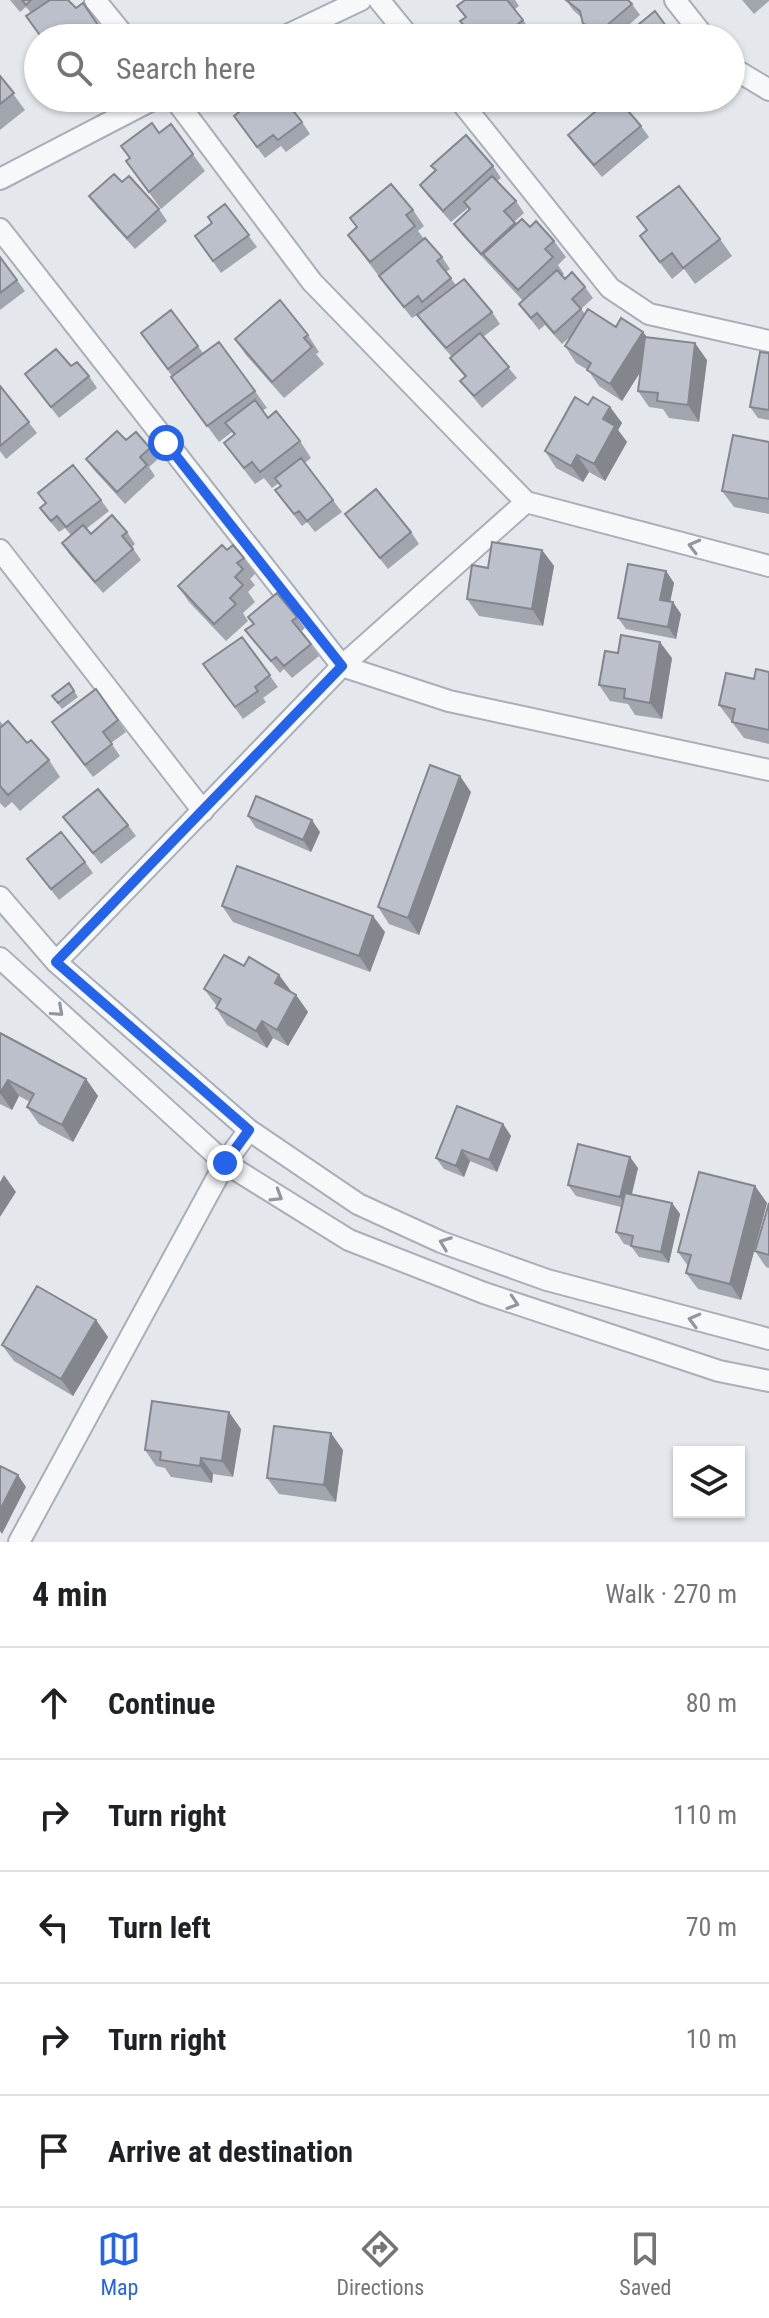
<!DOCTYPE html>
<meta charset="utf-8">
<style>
body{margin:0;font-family:"Roboto Condensed",sans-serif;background:#f2f2f2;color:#202124}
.controls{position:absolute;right:24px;bottom:24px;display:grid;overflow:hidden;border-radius:0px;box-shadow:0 2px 6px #0004}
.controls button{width:72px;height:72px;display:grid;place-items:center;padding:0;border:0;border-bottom:2px solid #e0e0e0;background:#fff;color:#202124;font:40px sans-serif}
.stop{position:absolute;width:24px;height:24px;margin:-18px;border:6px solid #2563eb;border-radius:50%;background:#fff}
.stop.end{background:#2563eb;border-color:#fff;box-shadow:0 2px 8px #0008}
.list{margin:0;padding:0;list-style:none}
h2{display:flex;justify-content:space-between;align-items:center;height:104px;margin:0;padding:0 32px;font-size:34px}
h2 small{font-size:26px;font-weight:400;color:#757577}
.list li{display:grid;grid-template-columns:52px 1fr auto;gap:24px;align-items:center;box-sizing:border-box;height:112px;padding:0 32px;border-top:2px solid #e0e0e0}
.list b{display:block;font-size:30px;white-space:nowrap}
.list em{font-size:26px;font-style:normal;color:#757577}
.icon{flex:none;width:44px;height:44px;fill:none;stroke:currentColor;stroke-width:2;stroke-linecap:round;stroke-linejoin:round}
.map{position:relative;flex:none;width:769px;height:1542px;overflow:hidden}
.search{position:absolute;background:#fff;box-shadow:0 2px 6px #0004;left:24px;right:24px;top:24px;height:88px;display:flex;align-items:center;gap:20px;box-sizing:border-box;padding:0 28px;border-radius:44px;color:#757577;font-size:30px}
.sheet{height:664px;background:#fff}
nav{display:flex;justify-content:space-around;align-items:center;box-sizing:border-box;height:112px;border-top:2px solid #e0e0e0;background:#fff;font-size:22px;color:#757577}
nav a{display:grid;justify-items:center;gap:4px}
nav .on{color:#2563eb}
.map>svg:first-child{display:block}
</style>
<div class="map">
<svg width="769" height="1542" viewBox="0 0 769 1542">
<rect width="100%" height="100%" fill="#e4e7ec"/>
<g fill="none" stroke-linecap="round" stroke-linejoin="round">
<!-- street casing -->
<g stroke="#a9aeb7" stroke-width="24">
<path id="street" d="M95 0 126 38
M379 0 410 38
M675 0 705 38
M281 38 361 0
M731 67 769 90
M174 98 312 282 526 502 769 566
M458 98 610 288 649 314 769 341
M0 179 156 98
M0 229 342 666 449 701 769 770
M0 550 203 811
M0 897 56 962 249 1130 358 1204 441 1242 547 1280 769 1339
M0 958 225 1163 349 1240 484 1293 719 1371 769 1381
M56 962 342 666 526 502
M19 1542 225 1163 249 1130"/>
</g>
<!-- street -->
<use href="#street" stroke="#f7f8fa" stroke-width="20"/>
</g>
<!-- wall -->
<path fill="#a1a5ae" d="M10 0H68L76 8 83 3 107 38H42L31 13 26 7 20 12Z
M465 0H515L519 6 515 9 531 31 523 38H472L460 21 465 17 457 6Z
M566 0 632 4 640 15 614 38H600L591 36 583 24 582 18 573 10Z
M742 0H769V1L754 14Z
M0 76 25 110 0 130Z
M367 98H396L377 112Z
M302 122 310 134 286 152 281 146 265 158 242 127Z
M171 124 205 171 161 209 126 161 159 133Z
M641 126 649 137 602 177 576 146 568 135Z
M431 166H493L501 178 497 181 516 201 524 213 514 222 516 224 530 227 554 241 566 257 558 265 564 274 562 276 565 279 585 287 593 298 581 309 585 314 616 327 643 332 647 337 707 360 699 422 669 418 663 409 649 407 638 391 640 372 622 401 599 386 588 370 576 363 565 346 570 337 562 344 545 325 539 330 519 304 523 301 462 235 454 224 469 210 468 208 451 222 428 196 420 185 435 171Z
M122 182 159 209 167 221 135 249 97 207 89 196Z
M225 204 257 247 221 273 195 236 212 223Z
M413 210 424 226 418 231 424 239 442 257 450 269 446 272 456 285 492 312 500 324 483 337 517 378 482 408 460 381 465 377 450 358 452 357 425 326 417 315 412 318 387 287 348 235 357 228 350 218Z
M640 236 720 239 732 256 695 284 684 269 672 279Z
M0 257 25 291 0 310Z
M171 310 203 353 255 391 267 408 263 410 268 418 300 441 311 458 305 463 342 512 315 532 307 522 302 526 283 501 275 490 281 486 279 483 272 488 264 478 255 484 224 443 234 435 232 432 219 442 183 393 172 376 149 345Z
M308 335 319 352 316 354 324 364 284 398 246 355 235 339Z
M769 353V420L758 418 750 407Z
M71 366 89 376 97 388 59 418 25 374Z
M0 386 37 433 6 459 0 451Z
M588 405 610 407 622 423 618 430 627 442 605 481 589 472 583 482 556 468 545 451Z
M126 440 150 448 158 459 149 467 155 476 125 504 94 470 86 459Z
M769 442V514L734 507 722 491Z
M38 493 101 500 109 511 86 529 91 534 127 532 135 544 132 547 141 560 103 593 70 555 62 543 71 535 65 528 59 532 48 519 40 508 46 503Z
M345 514 411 532 419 544 388 569Z
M227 550 244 558 255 574 250 579 255 585 248 592 255 602 243 613 248 621 226 641 189 602 178 586Z
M542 550 554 566 543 626 479 616 467 599Z
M666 571 674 583 670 602 681 614 676 639 626 629 618 618Z
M248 617H297L305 628 301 632 319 656 292 678 284 669 280 673 245 630 253 624Z
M242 637 278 687 263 698 266 702 243 719 203 664Z
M672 658 662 719 635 715 628 704 610 701 599 685Z
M769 672V744L744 738 719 705 754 679Z
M69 683 78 697 62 709 52 696Z
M96 689 126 732 111 743 120 756 93 777 60 734Z
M0 721 3 725 49 760 60 777 20 811 12 802 5 808 0 803Z
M471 792 419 935 389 924 378 907Z
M248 816 320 832 311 852 256 828Z
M63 817 128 825 136 836 101 864Z
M27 859 85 862 93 873 59 900Z
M222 906 385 932 370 972 233 922Z
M244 966 279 975 291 992 296 995 308 1012 288 1046 273 1038 267 1048 227 1025 216 1008 217 1006 204 989Z
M0 1033 86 1079 98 1096 73 1142 39 1124 27 1107 30 1102 19 1096 12 1110 0 1104Z
M503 1124 511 1136 497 1172 470 1161 464 1177 444 1169 436 1158Z
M638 1168 632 1194 672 1203 680 1214 669 1263 639 1257 631 1246 624 1244 616 1232 621 1207 576 1196 568 1185Z
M755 1186 767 1203 741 1300 698 1289 686 1273 688 1266 678 1252Z
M769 1203V1268L766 1267 755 1251Z
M96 1320 108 1337 73 1396 14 1361 2 1345Z
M241 1429 233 1477 213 1474 212 1483 171 1477 165 1468 156 1466 145 1450Z
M343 1450 336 1502 279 1494 267 1478Z"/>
<!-- shaded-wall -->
<path fill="#83868d" d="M643 332 655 349 622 401 610 384Z
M695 343 707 360 699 422 688 405Z
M610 407 622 423 618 430 627 442 605 481 594 464 603 419Z
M577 455 589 472 583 482 571 466Z
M542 550 554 566 543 626 532 609Z
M666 571 674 583 668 612 660 600Z
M673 602 681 614 676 639 668 627Z
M660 642 672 658 662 719 650 703Z
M460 776 471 792 419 935 408 918Z
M312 820 320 832 311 852 303 840Z
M373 916 385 932 370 972 359 956Z
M279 975 291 991 286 999 275 983Z
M296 995 308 1012 288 1046 277 1030Z
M262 1021 273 1038 267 1048 256 1031Z
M86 1079 98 1096 73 1142 62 1125Z
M8 1080 19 1096 12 1110 0 1093Z
M503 1124 511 1136 497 1172 489 1160Z
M462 1150 470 1161 464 1177 456 1166Z
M630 1157 638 1168 628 1209 620 1197Z
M4 1175 16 1192 0 1217V1182Z
M755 1186 767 1203 741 1300 730 1284Z
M672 1203 680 1214 669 1263 661 1252Z
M96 1320 108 1337 73 1396 61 1379Z
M229 1412 241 1429 233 1477 222 1461Z
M331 1433 343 1450 336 1502 324 1485Z
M201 1458 213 1474 212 1483 200 1466Z
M18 1475 26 1487 2 1534 0 1531V1510Z"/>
<!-- building -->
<path fill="#bbc0ca" stroke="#83868d" stroke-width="2" d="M22 0H31L26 5Z
M50 0H68L76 8 83 3 100 28 91 34 94 38H42L26 16Z
M465 0H507L523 20 501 38H484L480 34 474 38 460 21 466 17 457 6Z
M566 0H628L632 4 598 33 591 26 583 24 580 11Z
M655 11 675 38H622Z
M387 26 396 38H370Z
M0 76 14 93 0 104Z
M250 98H283L302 122 278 140 273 135 257 147 234 116 253 101Z
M611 98H617L641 126 594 165 568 135Z
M152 123 159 133 171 124 193 154 149 192 126 161 130 158 121 146Z
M466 135 493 166 443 211 420 185 436 170 431 166Z
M114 174 122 182 129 176 159 209 127 238 89 196Z
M492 176 516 201 504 211 515 223 481 254 454 224 470 209 464 202Z
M391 184 413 210 406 215 415 226 370 262 348 235 357 227 350 218Z
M679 186 720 239 683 268 672 253 660 262 640 236 647 230 637 217Z
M225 204 249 235 213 261 195 236 212 223 208 217Z
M522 219 530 227 536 221 554 241 545 249 553 257 518 290 483 254Z
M425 238 442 257 437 261 451 278 422 302 418 296 404 307 379 276Z
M0 257 17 280 0 293Z
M557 270 565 279 572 272 585 287 572 299 581 309 554 333 537 313 531 318 519 304Z
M464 279 492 312 446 348 417 315Z
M280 300 308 335 304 338 312 347 272 382 235 339Z
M588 309 616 327 621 318 643 332 610 384 587 370 591 363 565 346Z
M171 310 198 346 168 369 141 333Z
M480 333 509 367 474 396 460 381 466 376 450 358Z
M645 337 695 343 688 405 657 401 658 393 638 391Z
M219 342 255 391 207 426 171 377Z
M56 349 71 366 77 362 89 376 51 407 25 374Z
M760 352 769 353V410L750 407Z
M0 386 29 422 0 446Z
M575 397 588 405 593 397 610 407 603 419 615 426 594 464 577 455 571 466 545 451Z
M255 400 268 418 276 411 300 441 260 472 252 462 244 468 224 443 235 434 225 423Z
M117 431 126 440 136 432 150 448 140 457 147 465 117 492 86 459Z
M733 435 769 442V499L722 491Z
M301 458 333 500 307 521 299 511 294 514 275 490 281 486 275 478Z
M73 465 101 500 66 527 57 516 51 521 40 508 46 503 38 493Z
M376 489 411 532 380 558 345 514Z
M112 515 127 532 122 536 133 549 95 582 62 543 83 525 91 534Z
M492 542 542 550 532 609 467 599 472 565 488 568Z
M222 545 227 550 233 545 244 558 237 563 243 569 235 577 243 585 230 598 236 604 214 624 178 586Z
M628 564 666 571 660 600 673 602 668 627 618 618Z
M277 593 297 617 292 621 311 644 284 666 276 657 271 661 245 630 254 624 248 617Z
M621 635 660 642 650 703 624 698 625 689 599 685 605 651 618 653Z
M242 637 270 675 255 687 258 691 235 707 203 664Z
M756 669 769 672V730L732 722 735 709 719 705 726 673 754 679Z
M69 683 74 691 58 703 52 696Z
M96 689 118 720 103 732 112 744 85 765 52 722Z
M8 721 27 743 31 740 49 760 8 795 0 786V728Z
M430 765 460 776 408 918 378 907Z
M98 789 128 825 93 853 63 817Z
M256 796 312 820 303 840 248 816Z
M61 832 85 862 51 889 27 859Z
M237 866 373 916 359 956 222 906Z
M224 955 244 966 249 957 279 975 275 983 296 995 277 1030 262 1021 256 1031 216 1008 221 999 204 989Z
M0 1033 86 1079 62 1125 27 1107 34 1094 8 1080 0 1093Z
M457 1106 503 1124 489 1160 462 1150 456 1166 436 1158Z
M578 1144 630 1157 620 1197 568 1185Z
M699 1172 755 1186 730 1284 686 1273 691 1255 678 1252Z
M625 1193 672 1203 661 1252 631 1246 633 1236 616 1232Z
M769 1203V1255L755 1251Z
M37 1286 96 1320 61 1379 2 1345Z
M152 1401 229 1412 222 1461 201 1458 200 1466 160 1460 161 1452 145 1450Z
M274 1426 331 1433 324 1485 267 1478Z
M0 1466 18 1475 0 1510Z"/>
<!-- one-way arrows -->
<defs><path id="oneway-chevron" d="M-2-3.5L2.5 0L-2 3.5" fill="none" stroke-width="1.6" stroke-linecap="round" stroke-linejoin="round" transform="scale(2)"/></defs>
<g stroke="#9196a0">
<use href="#oneway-chevron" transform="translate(694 546) rotate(-165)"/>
<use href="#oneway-chevron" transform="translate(58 1011) rotate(42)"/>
<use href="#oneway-chevron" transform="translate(277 1196) rotate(32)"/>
<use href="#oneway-chevron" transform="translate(445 1243) rotate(-159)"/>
<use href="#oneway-chevron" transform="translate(513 1303) rotate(18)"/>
<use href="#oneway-chevron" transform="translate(694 1320) rotate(-165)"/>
</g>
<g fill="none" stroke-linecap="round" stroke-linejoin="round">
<!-- route -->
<path stroke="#2563eb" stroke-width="10" d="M166 443 342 666 56 962 249 1130 225 1163"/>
</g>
</svg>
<div class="controls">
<button><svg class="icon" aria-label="layers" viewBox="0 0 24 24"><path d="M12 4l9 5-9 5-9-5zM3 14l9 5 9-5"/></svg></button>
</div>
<div class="stop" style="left:166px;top:443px"></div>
<div class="stop end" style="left:225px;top:1163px"></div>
<div class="search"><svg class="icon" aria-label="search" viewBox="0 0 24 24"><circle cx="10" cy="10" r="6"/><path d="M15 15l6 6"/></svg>Search here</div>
</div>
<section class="sheet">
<h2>4 min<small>Walk · 270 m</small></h2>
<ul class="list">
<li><svg class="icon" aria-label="ahead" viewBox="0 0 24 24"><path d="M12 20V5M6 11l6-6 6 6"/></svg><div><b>Continue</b></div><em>80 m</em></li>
<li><svg class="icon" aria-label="right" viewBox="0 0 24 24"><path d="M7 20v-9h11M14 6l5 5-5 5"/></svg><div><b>Turn right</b></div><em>110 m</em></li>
<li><svg class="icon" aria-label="left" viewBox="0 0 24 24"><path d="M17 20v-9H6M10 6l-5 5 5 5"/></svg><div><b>Turn left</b></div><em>70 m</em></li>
<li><svg class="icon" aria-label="right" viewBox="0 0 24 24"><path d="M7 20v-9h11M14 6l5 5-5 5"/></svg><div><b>Turn right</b></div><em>10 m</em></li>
<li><svg class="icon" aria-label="arrive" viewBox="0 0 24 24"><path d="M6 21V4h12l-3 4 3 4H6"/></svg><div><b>Arrive at destination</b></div></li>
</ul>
</section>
<nav>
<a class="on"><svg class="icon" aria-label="map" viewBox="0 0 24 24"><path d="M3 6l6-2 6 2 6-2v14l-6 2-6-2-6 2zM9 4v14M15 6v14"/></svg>Map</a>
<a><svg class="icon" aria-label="directions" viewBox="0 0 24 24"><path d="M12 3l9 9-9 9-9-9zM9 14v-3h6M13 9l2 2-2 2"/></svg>Directions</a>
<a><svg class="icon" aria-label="saved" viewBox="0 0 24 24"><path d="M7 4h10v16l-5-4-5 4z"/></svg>Saved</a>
</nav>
